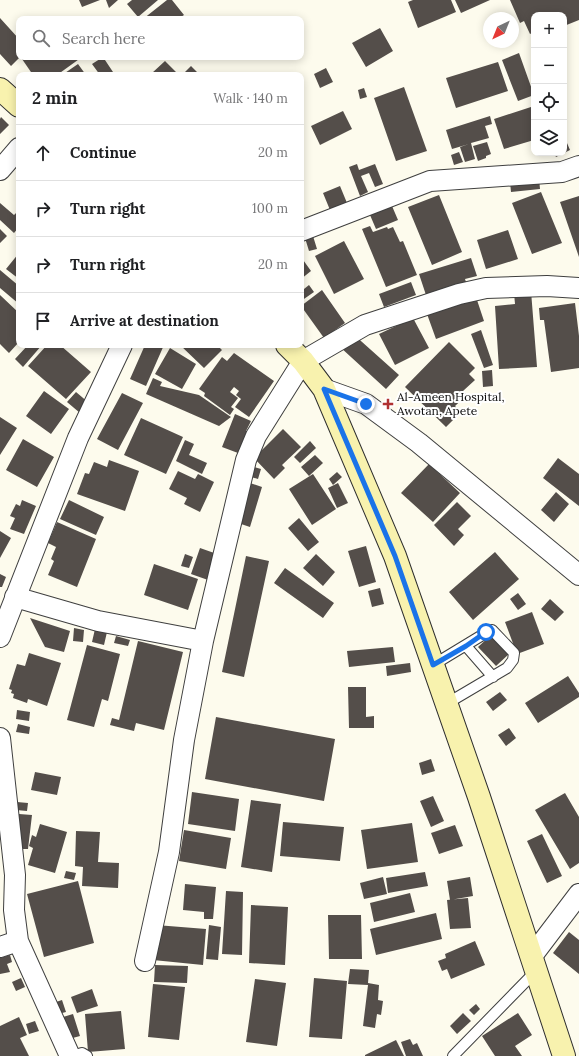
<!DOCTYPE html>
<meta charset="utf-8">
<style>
body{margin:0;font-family:Lora,serif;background:#f2f2f2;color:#202124}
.controls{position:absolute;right:12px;top:12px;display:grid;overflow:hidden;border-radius:8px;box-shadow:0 2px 10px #0003}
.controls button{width:36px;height:36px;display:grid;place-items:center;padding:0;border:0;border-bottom:1px solid #e0e0e0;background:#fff;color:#202124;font:20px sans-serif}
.compass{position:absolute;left:483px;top:12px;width:36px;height:36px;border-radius:50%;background:#fff;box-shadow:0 2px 10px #0003;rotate:223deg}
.stop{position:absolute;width:12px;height:12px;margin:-9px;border:3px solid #1a73e8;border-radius:50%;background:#fff}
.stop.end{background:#1a73e8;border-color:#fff;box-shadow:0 1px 4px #0008}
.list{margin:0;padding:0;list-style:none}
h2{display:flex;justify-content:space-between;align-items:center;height:52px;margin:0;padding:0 16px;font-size:17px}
h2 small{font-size:13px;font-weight:400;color:#757577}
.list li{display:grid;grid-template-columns:26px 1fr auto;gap:12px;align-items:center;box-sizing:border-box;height:56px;padding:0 16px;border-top:1px solid #e0e0e0}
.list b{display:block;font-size:15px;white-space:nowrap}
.list em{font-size:13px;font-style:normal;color:#757577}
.icon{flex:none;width:22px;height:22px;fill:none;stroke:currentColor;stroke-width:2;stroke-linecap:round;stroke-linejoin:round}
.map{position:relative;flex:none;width:579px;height:1056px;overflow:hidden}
.search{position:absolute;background:#fff;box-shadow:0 2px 10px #0003;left:16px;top:16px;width:288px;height:44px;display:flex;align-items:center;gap:10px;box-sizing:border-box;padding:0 14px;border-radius:8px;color:#757577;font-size:15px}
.panel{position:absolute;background:#fff;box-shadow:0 2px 10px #0003;left:16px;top:72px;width:288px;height:276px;border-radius:8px}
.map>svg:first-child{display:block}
</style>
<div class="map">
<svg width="579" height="1056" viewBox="0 0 579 1056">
<rect width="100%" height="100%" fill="#fdfbed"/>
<!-- building -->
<path fill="#544e4a" d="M79 0H100L82 7Z
M106 0H118L109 8Z
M132 0H158L138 17 127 4Z
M167 0H172L184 15 178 19H143Z
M413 0H451L456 12 418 28 408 2Z
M455 0H490L461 13Z
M510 0H579V20L564 26V15H534V32L530 34 524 21 520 23Z
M0 18 19 39 20 57 11 66 0 54Z
M380 28 393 51 366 67 352 43Z
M519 53 534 95 518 101 502 60Z
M25 57H82L57 75H33L22 59Z
M103 57 115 75H100L92 64Z
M165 61 179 75H154L152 73Z
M498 62 508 91 456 108 446 78Z
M78 64 86 75H62Z
M191 66 200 75 183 74Z
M326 68 333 82 320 88 314 74Z
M404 87 427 151 396 161 374 98Z
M364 88 367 97 360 99 358 90Z
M534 106V140L504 149 494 119Z
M343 111 352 129 320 145 311 126Z
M490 116 492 124 485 126 489 138 471 143 475 159 465 162 460 147 469 144 452 149 446 130Z
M1 117 9 125 0 134V119Z
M564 136 570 150 556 157 554 153H564Z
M487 142 491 154 486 156V158L478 161 473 146Z
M459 152 463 162 454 165 451 155Z
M357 164 359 170 375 164 383 184 375 187 369 173 361 176 368 192 360 196 349 167Z
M539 178 540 189 511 192 510 182Z
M340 186 347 203 330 210 323 193Z
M541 192 562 243 532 254 512 203Z
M439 195 462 252 432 265 408 207Z
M579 196V257L560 202Z
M0 203 14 215 19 210V227L14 233 0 220Z
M392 206 398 220 376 229 370 215Z
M370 226 373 232 387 227 388 229 393 227 400 242 403 241 417 275 386 287 362 229Z
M0 229 7 236 0 243Z
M508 230 518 259 486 269 477 240Z
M313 236 317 249 309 251 305 238Z
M344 241 364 279 334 294 315 256Z
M19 253V279L6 269Z
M301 257 311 271 301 279Z
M471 258 477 276 465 279 466 282 426 295 419 274Z
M0 270 19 286V304L0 288Z
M411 282 416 295 384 307 379 294Z
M309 285 314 292 301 301V286L304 289Z
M322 290 345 323 324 338 301 306Z
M531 291 537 367 499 369 495 306 515 304 514 293Z
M0 295 19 313V342L9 353 0 344Z
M476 297 484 321 436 339 427 314Z
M575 303 579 336V368L551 372 544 320H540L539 308Z
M413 318 429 348 395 365 379 334Z
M481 330 493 365 484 368 471 334Z
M352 333 399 375 386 389 340 347Z
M449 342 475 368 469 374 475 380 463 391 467 395 455 406 461 412 446 427 405 387Z
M28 345H42L23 367 15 359Z
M47 345H60L91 372 66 399 28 366Z
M145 345H164L146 386 130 379Z
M180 345H217L222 350 204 368Z
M170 348 196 364 182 389 155 374Z
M234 353 274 381 249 417 235 407 241 399 236 395 239 391 234 387 230 392 238 398 231 407 234 409 230 415 204 396 205 393 199 389 222 357 227 361Z
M492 370 493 386 483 387 482 371Z
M153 378 162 382 160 386 199 395 231 417 219 426 146 394Z
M44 391 69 409 51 434 26 416Z
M76 392 89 403 80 413 67 402Z
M122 393 143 403 118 450 97 439Z
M235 414 251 421 246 431 249 432 238 453 222 447Z
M0 417 17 428 0 455Z
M141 418 183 437 166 474 124 455Z
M283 429 301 447 282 465 285 468 274 479 254 458Z
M23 439 54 457 37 487 6 470Z
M185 440 194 444 189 455 207 463 202 474 176 461Z
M310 441 316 448 300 463 294 457Z
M315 455 323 463 309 476 301 467Z
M558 458 579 474V506L543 478Z
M109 460 139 471 125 511 77 494 85 473 89 474 94 462 107 467Z
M429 464 460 493 433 522 401 493Z
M251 466 261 469 258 479 248 476Z
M178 471 195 479 198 474 214 482 200 512 184 504 187 498 169 489Z
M337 472 342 477 333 485 329 479Z
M313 474 336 509 312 525 289 489Z
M247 482 262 487 250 527 235 522Z
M338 483 348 503 337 508 328 488Z
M556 492 569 504 554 522 541 510Z
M22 500 36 506 24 534 10 529 15 518 10 516 16 504 20 506Z
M69 500 104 517 96 535 60 519Z
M457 502 471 516 458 529 464 535 454 546 434 525Z
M299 518 319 542 308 551 288 528Z
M57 522 96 539 77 587 48 575 54 561 51 559 56 547 48 543Z
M0 531 11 538 0 558Z
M366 546 376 582 359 587 348 551Z
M200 548 217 554 208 580 191 574Z
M495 552 519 579 473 620 449 592Z
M185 554 193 557 189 568 181 566Z
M316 554 335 572 323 586 303 568Z
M246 556 269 561 244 677 222 672Z
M154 564 198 579 188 610 144 595Z
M285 568 334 603 323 618 274 583Z
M0 574 6 577 2 587H0Z
M380 588 384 604 372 607 368 591Z
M518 593 526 604 518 610 510 599Z
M550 599 564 612 555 621 541 609Z
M532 612 544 644 517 654 505 622Z
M30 618 70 631 64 652 45 647Z
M74 628 84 630 83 642 73 641Z
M95 629 107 632 104 645 92 642Z
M491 635 509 654 496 666 478 647Z
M116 636 130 640 128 646 114 643Z
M138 641 183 652 164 730 136 723 134 731 110 725 112 718 119 720Z
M87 645 120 654 108 701 102 699 94 727 67 720Z
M393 647 395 662 349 667 347 651Z
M29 653 61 663 47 706 28 699 27 703 13 698 14 694 11 693 12 690 9 689 17 664 25 666Z
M410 663 411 672 387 676 386 666Z
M568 676 579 693V697L538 723 525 703Z
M348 687H366V717L374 716V728H349Z
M500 692 507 700 493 711 486 702Z
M17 710 30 712 29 721 16 719Z
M216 717 335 739 324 801 205 779Z
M18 724 30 727 29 734 16 732Z
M509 728 516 738 506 746 498 735Z
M431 759 435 771 422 775 419 763Z
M35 772 61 777 57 795 31 790Z
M192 792 239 799 235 831 188 824Z
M565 793 579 817V863L570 869 535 810Z
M433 796 444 821 431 827 420 801Z
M251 800 281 804 272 872 241 867Z
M17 802 28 803 27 811 16 810Z
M19 814 32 815 28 849H17Z
M283 822 344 827 340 861 280 856Z
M412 823 418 862 367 869 361 830Z
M40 824 67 832 55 873 28 865 33 848 29 846 32 835 36 837Z
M455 825 463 846 439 854 431 833Z
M184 830 231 838 226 869 179 861Z
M76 831 100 832 98 862 119 863 118 888 82 886 83 867 75 866Z
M542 834 562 876 547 883 527 841Z
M66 871 76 873 74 880 64 878Z
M425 872 428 886 388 893 386 878Z
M383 877 387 894 364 899 360 883Z
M470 877 473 896 450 900 447 881Z
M78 881 94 943 44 957 27 894Z
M185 884 216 887 213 919H204V912L183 910Z
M226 891 243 892 242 955 222 954Z
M410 893 415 912 374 922 370 903Z
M468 898 471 928 450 929 447 900Z
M251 905 288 907 285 965 249 963Z
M436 913 442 939 376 955 370 929Z
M328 915H361L362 959H329Z
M156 925 206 929 203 965 153 960Z
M209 925 221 927 218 960 206 959Z
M569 932 579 940V974L553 953Z
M475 941 485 965 451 979 447 969 442 971 438 961 446 958 445 954Z
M10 955 12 962 7 964 10 972 0 974V958Z
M155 965 188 966 187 983 154 982Z
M350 969 369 970 368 983 379 985 378 1000 383 1001 381 1015 377 1014 375 1028 363 1026 368 985 348 984Z
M21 978 25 987 16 991 12 982Z
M314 978 347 981 342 1039 309 1037Z
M255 979 286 983 277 1046 246 1042Z
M153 984 185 987 179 1040 148 1037Z
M92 989 98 1006 77 1013 71 997Z
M62 1000 66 1012 54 1015 50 1004Z
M476 1004 480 1009 474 1015 469 1010Z
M121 1011 125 1049 88 1052 85 1014Z
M463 1013 471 1021 457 1034 450 1026Z
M518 1013 532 1035 515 1046 522 1056H495L482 1036Z
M73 1014 80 1036 69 1039 63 1017Z
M19 1017 27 1035 20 1038 29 1056H0V1026Z
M35 1021 39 1031 29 1034 26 1024Z
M410 1039 413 1045 417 1043 423 1056H406L401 1042Z
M396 1040 404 1056H365V1055Z"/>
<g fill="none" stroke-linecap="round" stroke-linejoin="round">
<!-- lane casing -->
<g stroke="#3f3f3f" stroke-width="12">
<path id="lane" d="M466 646 493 677
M433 665 489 631 492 630 514 653 513 660 507 668 446 704
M72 1056 82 1053 87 1056
M453 1056 537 970"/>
</g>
<!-- street casing -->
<g stroke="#3f3f3f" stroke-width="22">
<path id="street" d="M0 170 19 148
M301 231 430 181 562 172 579 166
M324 389 366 404 419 443 579 575
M15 597 98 621 203 641
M0 637 78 438 122 345
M0 738 15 875 14 910 18 941 0 947
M18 941 70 1056
M532 956 579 894
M145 961 169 852 184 740 203 641 246 460 256 436 303 361 365 325 459 294 486 288 547 286 579 288"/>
</g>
<!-- secondary casing -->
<g stroke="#2e2e2e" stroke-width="24">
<path id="secondary" d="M0 89 19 106
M287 345 303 361 324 389 395 556 479 797 564 1056"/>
</g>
<!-- lane -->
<use href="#lane" stroke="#fff" stroke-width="10"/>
<!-- street -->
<use href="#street" stroke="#fff" stroke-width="20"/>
<!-- secondary -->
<use href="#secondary" stroke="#f8f2ae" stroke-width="22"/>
</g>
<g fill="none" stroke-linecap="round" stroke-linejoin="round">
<!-- route -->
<path stroke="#1a73e8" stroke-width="5" d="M366 404 324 389 395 556 433 665 466 646 486 632"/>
</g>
<!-- markers -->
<path fill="#b03132" stroke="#fff" stroke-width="1.5" d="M386 398h4v4h4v4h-4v4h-4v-4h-4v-4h4z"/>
<g text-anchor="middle" stroke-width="4" stroke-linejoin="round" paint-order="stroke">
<!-- poi labels -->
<g font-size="12" fill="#0c0c0c" stroke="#fff" text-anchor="start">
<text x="397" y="401">Al-Ameen Hospital,<tspan x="397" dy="14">Awotan, Apete</tspan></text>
</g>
</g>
</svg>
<div class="controls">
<button>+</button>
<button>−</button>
<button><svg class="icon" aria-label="locate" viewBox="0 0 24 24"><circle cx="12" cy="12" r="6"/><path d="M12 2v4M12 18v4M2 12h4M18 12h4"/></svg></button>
<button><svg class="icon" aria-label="layers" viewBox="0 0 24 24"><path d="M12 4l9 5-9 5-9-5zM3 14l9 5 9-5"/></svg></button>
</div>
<svg class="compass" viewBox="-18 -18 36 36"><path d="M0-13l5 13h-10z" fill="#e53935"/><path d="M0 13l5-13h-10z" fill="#757577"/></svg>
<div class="stop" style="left:486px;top:632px"></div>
<div class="stop end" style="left:366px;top:404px"></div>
<div class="search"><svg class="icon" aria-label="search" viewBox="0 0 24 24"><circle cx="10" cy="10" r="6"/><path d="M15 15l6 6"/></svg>Search here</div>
<section class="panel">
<h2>2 min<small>Walk · 140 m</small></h2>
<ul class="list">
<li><svg class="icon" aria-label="ahead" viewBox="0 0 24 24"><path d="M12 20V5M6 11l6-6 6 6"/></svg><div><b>Continue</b></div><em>20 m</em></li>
<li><svg class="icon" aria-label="right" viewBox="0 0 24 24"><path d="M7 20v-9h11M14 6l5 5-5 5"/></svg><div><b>Turn right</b></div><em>100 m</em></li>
<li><svg class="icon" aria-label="right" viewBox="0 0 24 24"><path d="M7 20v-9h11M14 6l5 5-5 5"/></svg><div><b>Turn right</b></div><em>20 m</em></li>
<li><svg class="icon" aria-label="arrive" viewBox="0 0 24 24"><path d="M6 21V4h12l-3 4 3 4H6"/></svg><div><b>Arrive at destination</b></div></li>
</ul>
</section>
</div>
